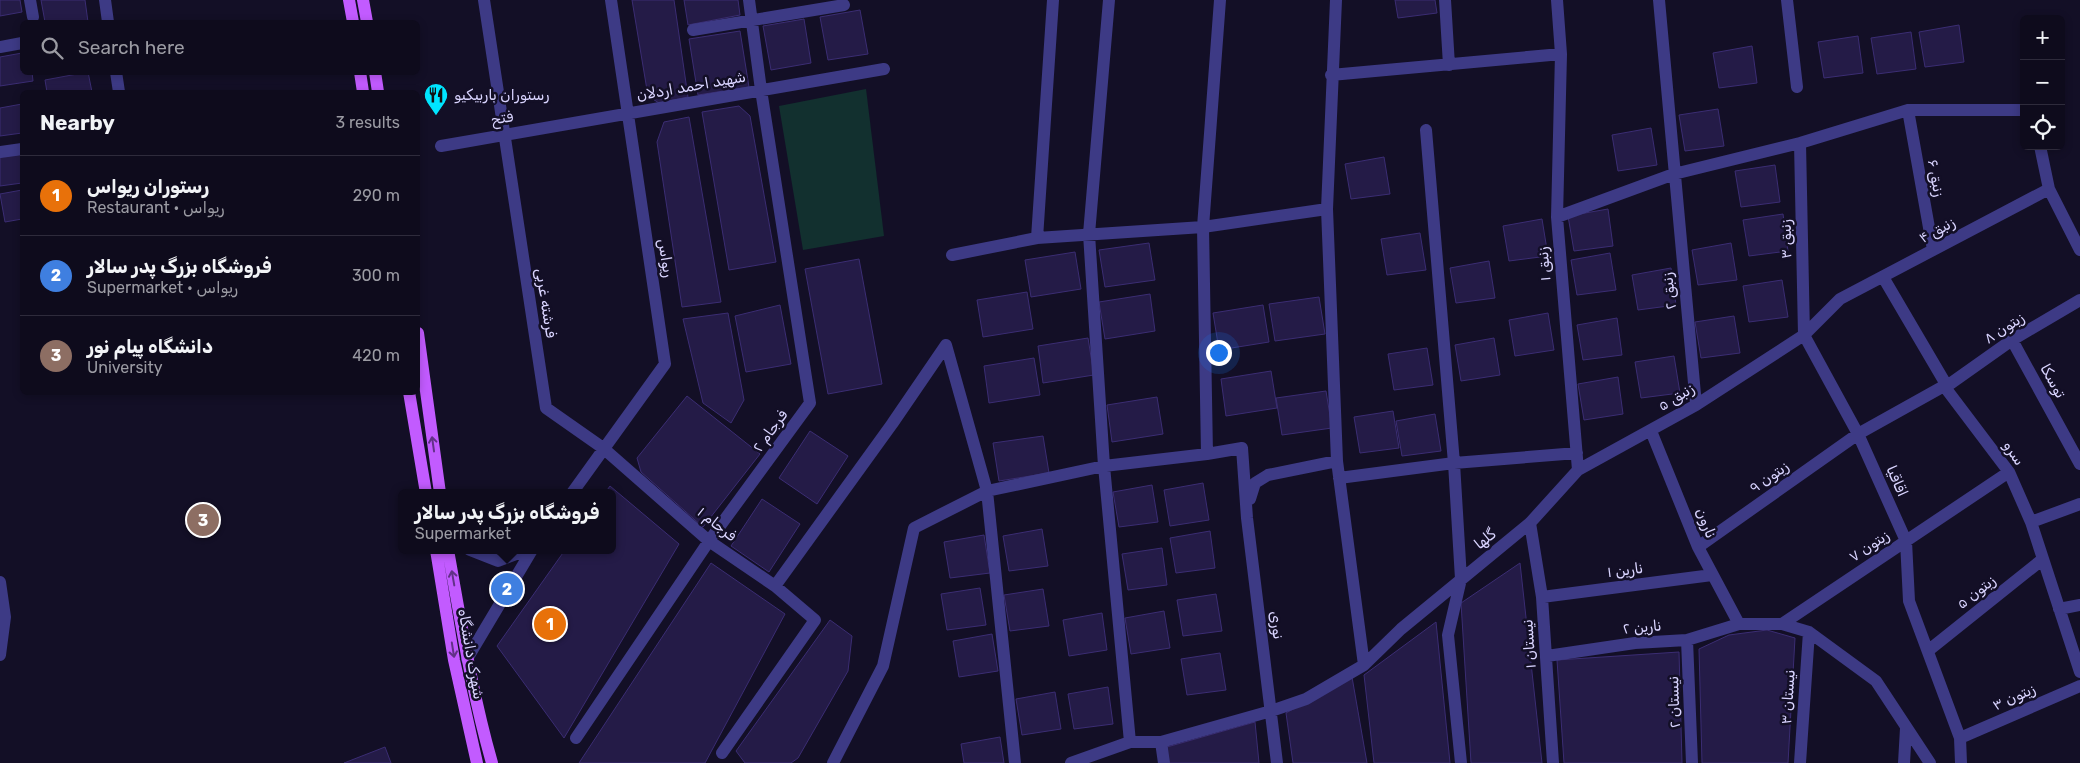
<!DOCTYPE html>
<meta charset="utf-8">
<style>
body{margin:0;font-family:Rubik,"Noto Sans Arabic",sans-serif;background:#1c1929;color:#f1f3f6}
.controls{position:absolute;right:15px;top:15px;display:grid;overflow:hidden;border-radius:8px;box-shadow:0 2px 8px #0003}
.controls button{width:45px;height:45px;display:grid;place-items:center;padding:0;border:0;border-bottom:1px solid #2e2b3b;background:#0e0b1c;color:#f1f3f6;font:25px sans-serif}
.you{position:absolute;left:1218px;top:352px;width:18px;height:18px;margin:-12px;border:4px solid #fff;border-radius:50%;background:#1a73e8;box-shadow:0 0 0 8px #1a73e833}
.badge{display:grid;place-items:center;width:32px;height:32px;border-radius:50%;background:#00e5ff;color:#fff;font-size:16px;font-weight:700}
.pin{position:absolute;translate:-50% -50%;border:2px solid #fff;box-shadow:0 1px 5px #0006}
.popup{position:absolute;left:398px;top:489px;width:218px;height:65px;box-sizing:border-box;display:grid;place-content:center;border-radius:8px;background:#0e0b1c;filter:drop-shadow(0 1px 4px #0005);font-size:16px;white-space:nowrap;color:#9b9ba3}
.popup b{font-size:19px;color:#f1f3f6}
.popup::after{content:'';position:absolute;left:50%;top:100%;margin-left:-10px;border:10px solid transparent;border-top-color:#0e0b1c}
.list{margin:0;padding:0;list-style:none}
h2{display:flex;justify-content:space-between;align-items:center;height:65px;margin:0;padding:0 20px;font-size:21px}
h2 small{font-size:16px;font-weight:400;color:#9b9ba3}
.list li{display:grid;grid-template-columns:32px 1fr auto;gap:15px;align-items:center;box-sizing:border-box;height:80px;padding:0 20px;border-top:1px solid #2e2b3b}
.list b{display:block;font-size:19px;white-space:nowrap}
.list p{margin:0;font-size:16px;white-space:nowrap;color:#9b9ba3}
.list em{font-size:16px;font-style:normal;color:#9b9ba3}
.icon{flex:none;width:28px;height:28px;fill:none;stroke:currentColor;stroke-width:2;stroke-linecap:round;stroke-linejoin:round}
.map{position:relative;flex:none;width:2080px;height:763px;overflow:hidden}
.search{position:absolute;background:#0e0b1c;box-shadow:0 2px 8px #0003;left:20px;top:20px;width:400px;height:55px;display:flex;align-items:center;gap:12px;box-sizing:border-box;padding:0 18px;border-radius:8px;color:#9b9ba3;font-size:19px}
.panel{position:absolute;background:#0e0b1c;box-shadow:0 2px 8px #0003;left:20px;top:90px;width:400px;height:305px;border-radius:8px}
.map>svg:first-child{display:block}
</style>
<div class="map">
<svg width="2080" height="763" viewBox="0 0 2080 763">
<rect width="100%" height="100%" fill="#130f26"/>
<!-- green -->
<path fill="#12302f" d="M866 89 884 236 803 250 779 106Z"/>
<!-- building -->
<path fill="#241b47" stroke="#3b2d73" d="M0 0H20L22 12 0 16Z
M41 0H85L88 22H45Z
M632 0H674L688 97 659 103 648 96Z
M684 0H738L740 15 688 25Z
M1395 0H1435L1437 13 1398 18Z
M860 10 868 54 828 60 820 17Z
M804 19 811 63 771 70 763 26Z
M1959 25 1964 62 1925 67 1919 32Z
M740 31 749 87 698 95 689 39Z
M1911 32 1916 69 1877 74 1871 38Z
M1858 36 1863 73 1824 78 1818 42Z
M1752 46 1757 83 1719 88 1713 53Z
M22 53V72H32L33 81 0 86V57Z
M88 72 92 92H47L45 80Z
M22 104V133L0 136V108Z
M739 106 750 116 776 262 729 270 702 112Z
M1718 109 1724 146 1685 151 1679 115Z
M689 117 721 302 682 307 657 142 664 122Z
M1651 128 1657 165 1618 171 1612 135Z
M22 154V183L0 186V157Z
M1384 157 1390 194 1351 199 1345 164Z
M1775 165 1780 202 1741 207 1735 171Z
M22 190V219L5 222 0 194Z
M1608 209 1613 246 1574 251 1568 216Z
M1783 214 1788 251 1749 256 1743 220Z
M1542 219 1548 256 1509 261 1503 226Z
M1420 233 1426 270 1387 275 1381 239Z
M1149 243 1155 280 1105 287 1099 250Z
M1731 243 1737 280 1698 285 1692 250Z
M1075 252 1081 289 1031 297 1025 260Z
M1610 253 1616 290 1577 295 1571 260Z
M859 259 882 384 828 394 805 269Z
M1489 261 1495 298 1456 303 1450 268Z
M1671 268 1676 305 1638 310 1632 275Z
M1782 280 1788 317 1749 322 1743 286Z
M1027 292 1033 329 983 337 977 300Z
M1150 294 1155 331 1105 339 1099 302Z
M1319 297 1325 334 1275 341 1269 304Z
M780 305 791 364 746 372 735 316Z
M1263 305 1269 342 1219 350 1213 313Z
M728 313 744 400 731 423 703 403 683 319Z
M1548 313 1554 350 1515 356 1509 320Z
M1734 316 1740 353 1701 358 1695 322Z
M1617 318 1622 355 1583 360 1577 325Z
M1088 338 1094 375 1043 383 1038 346Z
M1494 338 1500 375 1461 381 1455 345Z
M1427 348 1433 385 1394 390 1388 354Z
M1674 356 1680 393 1641 398 1635 362Z
M1034 358 1040 395 989 403 984 366Z
M1271 371 1277 408 1226 416 1221 379Z
M1618 377 1623 414 1584 420 1578 384Z
M1326 391 1332 428 1282 435 1276 398Z
M687 396 760 454 703 527 641 472 637 458Z
M1157 397 1163 434 1112 442 1107 405Z
M1393 411 1399 448 1360 453 1354 417Z
M1435 414 1441 451 1402 456 1396 421Z
M810 431 848 456 817 504 779 478Z
M1043 436 1049 473 999 481 993 443Z
M1203 483 1209 520 1170 526 1164 490Z
M1152 485 1158 522 1119 527 1113 492Z
M610 486 679 544 564 738 497 646 565 550H612V493H605Z
M762 499 800 524 769 572 731 546Z
M1042 529 1048 566 1009 571 1003 536Z
M1210 531 1215 568 1176 573 1170 538Z
M984 535 990 573 950 578 944 542Z
M1162 548 1167 585 1128 590 1122 554Z
M711 563 785 614 705 763H579Z
M1520 563 1542 763H1471L1461 603Z
M980 588 986 625 947 630 941 594Z
M1043 589 1049 626 1010 631 1004 595Z
M1216 594 1222 631 1183 636 1177 600Z
M1164 611 1170 648 1131 654 1125 618Z
M1102 613 1107 650 1069 656 1063 620Z
M830 620 852 636 848 671 798 758 791 763H745L736 751Z
M1436 622 1450 763H1374L1364 675Z
M1767 630 1795 638 1788 763H1702L1699 649 1729 635Z
M992 634 998 671 959 677 953 641Z
M1679 652 1682 763H1564L1557 660Z
M1220 653 1226 690 1187 695 1181 659Z
M1352 677 1367 763H1293L1286 713Z
M1108 687 1113 724 1074 729 1068 694Z
M1055 692 1061 729 1022 735 1016 699Z
M1255 722 1259 763H1168L1167 747Z
M1000 737 1004 763H964L961 744Z
M385 747 391 763H344Z"/>
<g fill="none" stroke-linecap="round" stroke-linejoin="round">
<!-- minor -->
<path stroke="#3d3a85" stroke-width="12" d="M30 0 33 17
M105 0 108 22
M484 0 546 408 603 448 709 541 775 586 815 620 722 753
M1336 0 1327 209 1337 461 1364 665
M1445 0 1449 65
M1557 0 1561 54 1557 217 1578 470
M1659 0 1696 405
M1787 0 1797 87
M693 30 844 5
M0 47 22 43
M116 72 119 92
M1331 75 1561 54
M1908 110 1933 250
M1426 130 1454 463 1461 579 1448 635 1461 763
M1800 143 1804 335 1858 434 1906 541 1909 601 1960 738 1961 763
M441 146 884 69
M2040 146 2049 189 2080 250
M0 152 22 149
M1557 217 1674 174 1800 143 1908 110H2024
M1037 238 1053 0
M952 255 1037 238 1203 227 1327 209
M1883 277 1947 386H1944L2009 472 2031 522 2080 672
M2012 340 2080 464
M946 345 987 491 1015 763
M1947 386 2012 340 2080 300
M1651 431 1698 547 1739 624
M1207 454 1203 227 1220 0
M1339 478 1454 463 1577 453
M572 493 665 364 611 0
M1250 499 1255 483 1268 475 1337 461
M2031 522 2080 504
M1530 523 1542 597 1553 763
M1698 547 1858 434 1944 386
M470 550 498 561 527 550
M0 582 5 617 0 655
M775 586 892 424 946 345
M1542 597 1712 575
M2059 609 2080 605
M1782 624 1809 632 1876 681 1930 763
M1687 640 1692 763
M1929 650 2043 559
M1547 656 1635 643 1687 640 1739 624H1782L2009 472
M467 659 532 550
M576 738 709 541 810 403 761 90 749 0
M1960 738 2080 686
M1130 742 1104 466 1207 454 1242 448 1247 518 1277 763
M1161 742 1164 763
M833 763 883 666 914 528 987 491 1104 466 1089 234 1109 0
M1071 763 1130 742H1161L1271 711 1306 699 1364 665 1401 629 1530 523 1578 470 1696 405 1804 335 1840 299 2049 189
M1800 763 1809 632
M1904 763 1906 728"/>
<!-- primary -->
<path stroke="#c25bff" stroke-width="12" d="M349 0 353 22
M363 0 367 22
M360 72 363 92
M375 72 378 92
M418 333 440 493
M409 392 426 493
M436 550 454 660 477 763
M448 550C461 622 472 693 492 763"/>
</g>
<!-- one-way arrows -->
<defs><path id="oneway-shaft" d="M-6 0H5M1.5-3L5.5 0L1.5 3" fill="none" stroke-width="1.6" stroke-linecap="round" stroke-linejoin="round" transform="scale(1.25)"/></defs>
<g stroke="#623188">
<use href="#oneway-shaft" transform="translate(433 444) rotate(-98)"/>
<use href="#oneway-shaft" transform="translate(453 578) rotate(-100)"/>
<use href="#oneway-shaft" transform="translate(453 650) rotate(81)"/>
</g>
<!-- icons -->
<defs>
<g id="restaurant-pin" transform="scale(1.25)"><path d="M0 17L-7.5 6A9.5 9.5 0 1 1 7.5 6Z" fill="#00e5ff" stroke="#130f26"/><path d="M-5-6h1v4h1v-4h1v4h1v-4h1v5L-1.5 .5V6h-2V.5L-5-1ZM5-6V6H3V1.5H1.5Q1.5-4 5-6Z" fill="#111"/></g>
</defs>
<g fill-rule="evenodd">
<use href="#restaurant-pin" x="436" y="95"/>
</g>
<g text-anchor="middle" stroke-width="5" stroke-linejoin="round" paint-order="stroke">
<!-- street labels -->
<g font-size="15" fill="#d9d4ff" stroke="#130f26">
<text transform="translate(691 86) rotate(-10)" y="5">شهید احمد اردلان</text>
<text transform="translate(502 118) rotate(-10)" y="5">فتح</text>
<text transform="translate(1936 178) rotate(80)" y="5">زنبق ۶</text>
<text transform="translate(1937 230) rotate(-28)" y="5">زنبق ۴</text>
<text transform="translate(1786 239) rotate(-91)" y="5">زنبق ۳</text>
<text transform="translate(666 258) rotate(81)" y="5">ریواس</text>
<text transform="translate(1544 264) rotate(-95)" y="5">زنبق ۱</text>
<text transform="translate(1669 291) rotate(-96)" y="5">زنبق ۲</text>
<text transform="translate(546 303) rotate(81)" y="5">فرشته غربی</text>
<text transform="translate(2004 328) rotate(-33)" y="5">زیتون ۸</text>
<text transform="translate(2053 381) rotate(61)" y="5">توسکا</text>
<text transform="translate(1676 397) rotate(-31)" y="5">زنبق ۵</text>
<text transform="translate(770 431) rotate(-54)" y="5">فرجام ۲</text>
<text transform="translate(2014 453) rotate(56)" y="5">سرو</text>
<text transform="translate(1769 477) rotate(-35)" y="5">زیتون ۹</text>
<text transform="translate(1897 481) rotate(66)" y="5">اقاقیا</text>
<text transform="translate(1706 523) rotate(68)" y="5">نارون</text>
<text transform="translate(717 524) rotate(38)" y="5">فرجام ۱</text>
<text transform="translate(1485 539) rotate(-39)" y="5">گلها</text>
<text transform="translate(1869 546) rotate(-34)" y="5">زیتون ۷</text>
<text transform="translate(1625 570) rotate(-7)" y="5">نارین ۱</text>
<text transform="translate(1976 592) rotate(-38)" y="5">زیتون ۵</text>
<text transform="translate(1277 625) rotate(83)" y="5">نوری</text>
<text transform="translate(1642 627) rotate(-5)" y="5">نارین ۲</text>
<text transform="translate(1529 644) rotate(-94)" y="5">نیستان ۱</text>
<text transform="translate(471 654) rotate(80)" y="5">شهرک دانشگاه</text>
<text transform="translate(1788 697) rotate(-86)" y="5">نیستان ۳</text>
<text transform="translate(2014 697) rotate(-24)" y="5">زیتون ۳</text>
<text transform="translate(1674 702) rotate(-92)" y="5">نیستان ۲</text>
</g>
<!-- poi labels -->
<g font-size="15" fill="#d9d4ff" stroke="#130f26" text-anchor="start">
<text x="454" y="100">رستوران باربیکیو</text>
</g>
</g>
</svg>
<div class="controls">
<button>+</button>
<button>−</button>
<button><svg class="icon" aria-label="locate" viewBox="0 0 24 24"><circle cx="12" cy="12" r="6"/><path d="M12 2v4M12 18v4M2 12h4M18 12h4"/></svg></button>
</div>
<div class="you"></div>
<div class="pin badge" style="left:550px;top:624px;background:#e8710a">1</div>
<div class="pin badge" style="left:507px;top:589px;background:#3f7fe0">2</div>
<div class="popup"><b>فروشگاه بزرگ پدر سالار</b>Supermarket</div>
<div class="pin badge" style="left:203px;top:520px;background:#8d6e63">3</div>
<div class="search"><svg class="icon" aria-label="search" viewBox="0 0 24 24"><circle cx="10" cy="10" r="6"/><path d="M15 15l6 6"/></svg>Search here</div>
<section class="panel">
<h2>Nearby<small>3 results</small></h2>
<ul class="list">
<li><span class="badge" style="background:#e8710a">1</span><div><b>رستوران ریواس</b><p>Restaurant · ریواس</p></div><em>290 m</em></li>
<li><span class="badge" style="background:#3f7fe0">2</span><div><b>فروشگاه بزرگ پدر سالار</b><p>Supermarket · ریواس</p></div><em>300 m</em></li>
<li><span class="badge" style="background:#8d6e63">3</span><div><b>دانشگاه پیام نور</b><p>University</p></div><em>420 m</em></li>
</ul>
</section>
</div>
